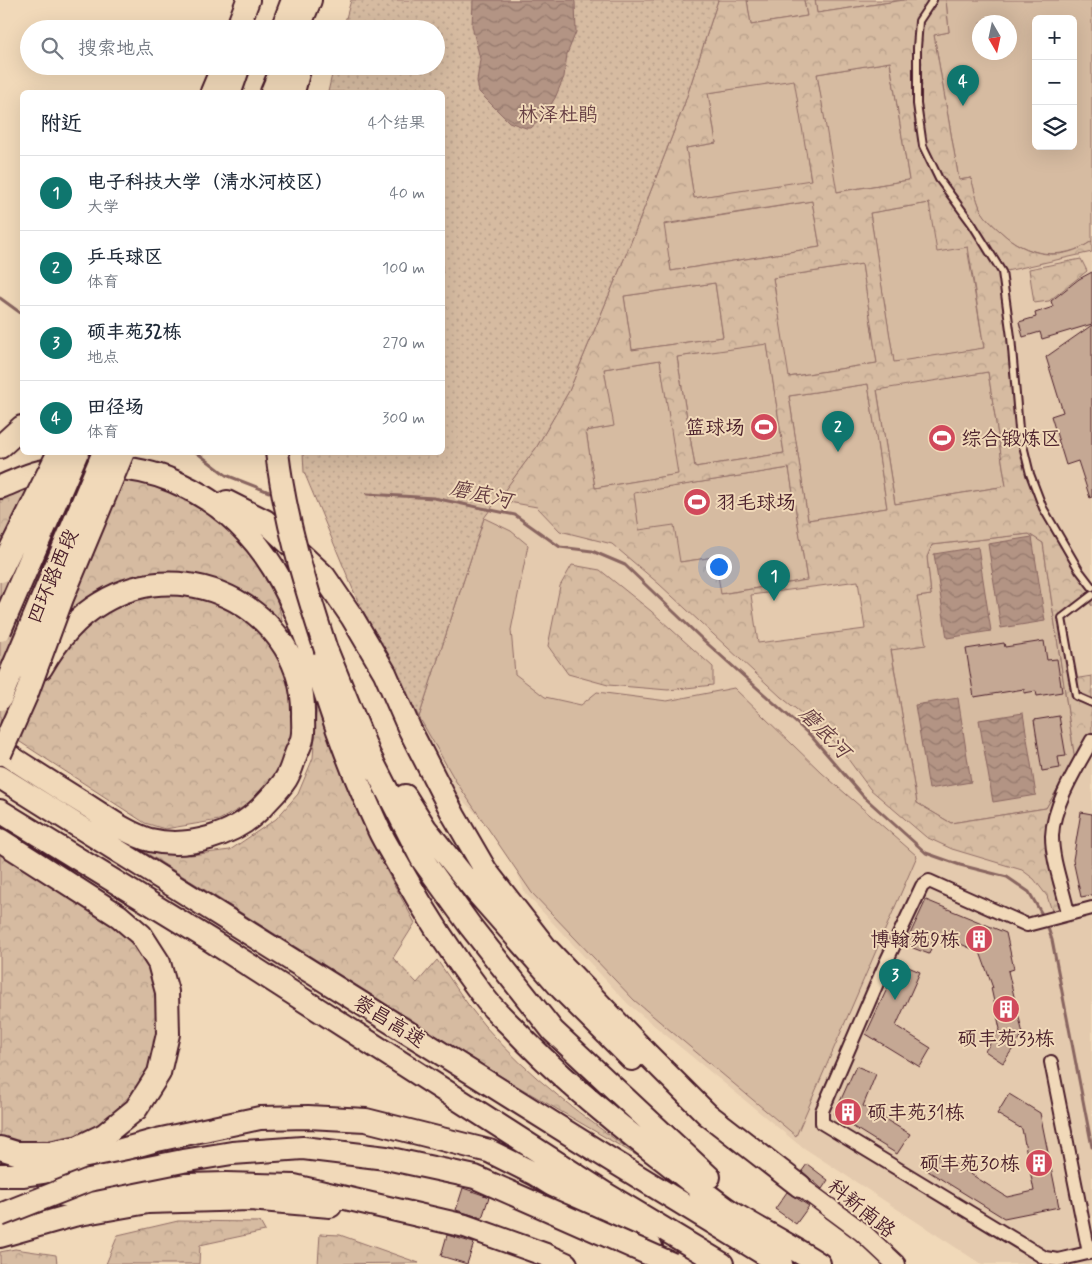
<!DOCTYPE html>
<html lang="zh">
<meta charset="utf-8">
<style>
body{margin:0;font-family:Mynerve,"LXGW WenKai TC",sans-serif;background:#f2f2f3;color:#1f2937}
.controls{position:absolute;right:15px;top:15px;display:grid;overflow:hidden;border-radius:8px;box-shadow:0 5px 20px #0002}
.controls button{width:45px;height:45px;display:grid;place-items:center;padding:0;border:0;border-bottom:1px solid #e0e1e3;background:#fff;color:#1f2937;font:25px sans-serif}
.compass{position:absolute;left:972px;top:15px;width:45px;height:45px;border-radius:50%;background:#fff;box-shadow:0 5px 20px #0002;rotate:171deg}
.you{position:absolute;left:718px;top:566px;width:18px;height:18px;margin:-12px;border:4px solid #fff;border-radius:50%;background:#1a73e8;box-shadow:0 0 0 8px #1a73e833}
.badge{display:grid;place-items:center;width:32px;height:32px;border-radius:50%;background:#0f766e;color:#fff;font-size:16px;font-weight:700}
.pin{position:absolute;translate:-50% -41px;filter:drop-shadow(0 1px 2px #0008)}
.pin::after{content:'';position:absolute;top:26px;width:18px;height:15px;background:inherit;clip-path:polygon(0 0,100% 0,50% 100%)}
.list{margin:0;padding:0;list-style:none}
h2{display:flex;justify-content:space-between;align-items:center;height:65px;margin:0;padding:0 20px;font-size:21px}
h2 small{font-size:16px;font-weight:400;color:#747a83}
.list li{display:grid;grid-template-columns:32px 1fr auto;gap:15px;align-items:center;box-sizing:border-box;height:75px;padding:0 20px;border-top:1px solid #e0e1e3}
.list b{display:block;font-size:19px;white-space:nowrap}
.list p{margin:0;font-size:16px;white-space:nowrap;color:#747a83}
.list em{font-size:16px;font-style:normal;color:#747a83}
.icon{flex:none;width:28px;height:28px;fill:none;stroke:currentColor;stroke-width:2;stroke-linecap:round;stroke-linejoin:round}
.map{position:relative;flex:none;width:1092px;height:1264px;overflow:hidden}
.search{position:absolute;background:#fff;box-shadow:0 5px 20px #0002;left:20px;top:20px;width:425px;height:55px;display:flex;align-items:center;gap:12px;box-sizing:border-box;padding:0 18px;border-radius:28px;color:#747a83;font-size:19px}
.panel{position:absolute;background:#fff;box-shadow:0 5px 20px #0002;left:20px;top:90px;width:425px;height:365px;border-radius:8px}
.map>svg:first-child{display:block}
</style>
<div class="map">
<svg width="1092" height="1264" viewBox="0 0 1092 1264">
<defs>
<pattern id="forest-crowns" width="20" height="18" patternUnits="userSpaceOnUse" patternTransform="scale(1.25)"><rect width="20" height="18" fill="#d6bba1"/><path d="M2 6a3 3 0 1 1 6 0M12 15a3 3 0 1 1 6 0" fill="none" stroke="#b9a08b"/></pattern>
<pattern id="park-dots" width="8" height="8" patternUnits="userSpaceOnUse" patternTransform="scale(1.25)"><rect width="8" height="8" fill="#d6bba1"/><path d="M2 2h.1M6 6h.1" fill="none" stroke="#b9a08b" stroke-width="1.8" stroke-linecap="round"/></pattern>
<pattern id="water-waves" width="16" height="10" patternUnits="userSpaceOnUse" patternTransform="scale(1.25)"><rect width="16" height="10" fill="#b39484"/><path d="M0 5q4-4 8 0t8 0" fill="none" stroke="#94786c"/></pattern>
</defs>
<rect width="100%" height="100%" fill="#f1d9b9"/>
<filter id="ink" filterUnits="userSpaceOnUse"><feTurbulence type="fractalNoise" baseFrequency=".02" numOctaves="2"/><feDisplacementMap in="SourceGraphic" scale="10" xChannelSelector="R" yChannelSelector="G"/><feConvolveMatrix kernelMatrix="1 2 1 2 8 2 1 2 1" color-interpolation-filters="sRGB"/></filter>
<g filter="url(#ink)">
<!-- built -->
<path fill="#e4caae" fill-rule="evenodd" d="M718 0H1092V1264H981L798 1144 628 1004 525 893 506 842 444 783 419 717 484 518 569 391ZM1036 19H1073V146H1036ZM980 22H1010V52H980Z"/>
<!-- green -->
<path fill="#d6bba1" stroke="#906d66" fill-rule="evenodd" d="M747 0H804L807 16 751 25Z
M815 0H904L817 13Z
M946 0H1092V241C1061 262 1026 256 1000 231 993 225 984 217 980 208 976 199 974 188 971 178L959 180 934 35 949 32ZM1036 19H1073V146H1036ZM980 22H1010V52H980Z
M890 62 909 180 836 192 817 74Z
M795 79 811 181 694 198 686 148 716 143 708 93Z
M812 201 820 247 671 271 663 225Z
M929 203 967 247 984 348 894 363 870 213Z
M862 264 877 363 788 377 773 278Z
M715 283 723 337 632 350 624 296Z
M767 343 784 453 695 467 677 357Z
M660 360 679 474 595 488 586 431 613 426 604 369Z
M988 372 1006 486 895 504 877 389Z
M868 384 887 508 808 520 789 396Z
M789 468 807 580 720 594 715 557 680 562 639 530 633 493Z
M484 518 511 531 528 545 511 630 515 674 545 697 581 705 597 692 667 701 734 688 822 773 917 856 796 1136 634 1000 532 893 455 780 419 717Z
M1029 534 1043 543 1075 760 1046 808 951 823 917 803 891 649 925 645 917 597 931 595 927 557 932 545Z"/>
<!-- forest -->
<path fill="url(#forest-crowns)" stroke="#906d66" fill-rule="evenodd" d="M718 0H747L751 25 807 16 804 0H815L817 13 904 0H946L949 32 934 35 959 180 971 178C974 188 976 198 980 208 984 217 993 225 1000 231 1026 256 1061 263 1092 241V252L1002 272 1019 429 1043 508 1092 587V606L1087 599 1062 618 1073 679 1092 676V740L1053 825 1067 906 1052 911 1047 896 1034 879 1022 870 952 849 926 837 870 789 845 755 825 732 781 697 659 584 612 544 560 531 537 507 497 500 536 448 569 391 629 247 684 105ZM890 62 909 180 837 192 817 74ZM794 80 811 180 694 198 686 148 716 143 708 93ZM812 201 820 247 671 271 664 224ZM929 203 937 252 968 247 984 348 894 362 870 213ZM862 264 877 363 789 377 773 278ZM715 283 723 337 632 350 624 296ZM767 344 784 453 695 467 677 357ZM660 360 678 474 595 488 586 431 614 426 604 369ZM988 372 1006 486 895 504 877 390ZM868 384 887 508 808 520 789 396ZM789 468 807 580 721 594 715 557 680 562 674 525 639 530 634 493ZM1029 534 1043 543 1075 760 1046 808 951 823 917 803 891 650 926 645 917 597 931 595 927 557 932 545ZM858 581 865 629 758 643 751 595Z
M1081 259 1087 271 1049 301 1034 303 1029 269Z
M52 475 140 476 225 518 269 573 281 615 295 699 296 722 283 766 268 790 245 806 219 820 165 829 145 823 0 729V497Z
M572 565 600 570 651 611 713 667V685L668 690 608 685 568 674 548 646 560 586Z
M317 700 342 776 378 855 415 923 393 958 417 983 437 960C452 981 467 1005 484 1025 529 1077 585 1118 641 1158L512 1083 135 846 191 855 230 850 276 819 298 794 313 758Z
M0 851 125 934 151 973 156 989 161 1037 152 1069 136 1089 110 1116 78 1137 14 1163H0Z
M178 1221 260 1222 265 1231 200 1245 199 1264H106L118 1235Z
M320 1234 340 1235 419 1263 318 1264Z
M15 1249 56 1255 57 1264H0V1252Z"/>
<!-- park -->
<path fill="url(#park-dots)" stroke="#906d66" d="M351 0H718L684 105 629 247 569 391 536 448 484 518 419 717 357 599 304 472 303 453 442 452V92H328L334 66H436V29H343Z"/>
<!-- water -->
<path fill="url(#water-waves)" stroke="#896560" d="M473 0H574L575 2 576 32 567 54 564 77 555 98 542 118 531 128H526L509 122 479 92 477 81 480 59 472 26Z
M1032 537 1045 621 1001 628 988 544Z
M978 547 991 631 947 638 934 554Z
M958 698 971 782 929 789 915 705Z
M1023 713 1036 795 993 802 979 720Z"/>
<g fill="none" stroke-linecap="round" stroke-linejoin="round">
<!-- stream -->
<path stroke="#896560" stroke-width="3" d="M0 298 22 314
M196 452 226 475 269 492
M367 494 434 498 515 515 560 547 592 551 625 565 700 637 811 736 863 796 926 853 960 865 1007 877 1029 892 1043 916
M1046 922 1052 940 1092 1147"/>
</g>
<!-- building -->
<path fill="#c5a894" stroke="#4a1f2b" d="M1092 272V324L1042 339 1040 332 1023 337 1019 322 1036 317 1035 313 1053 307 1051 301 1079 279Z
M1092 325V497L1090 498 1078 461 1066 465 1051 416 1063 412 1046 357Z
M1044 641 1047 660 1057 659 1062 692 1037 696 1036 691 1024 693V689L974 697 966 649 1004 643 1005 647Z
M1059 716 1066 756 1058 757 1060 768 1042 771 1034 720Z
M1081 812 1092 814V895L1081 897 1073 860Z
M926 900 1006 933 1014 969 1008 971 1023 1034 1003 1063 985 1051 1000 1029 991 988H993L980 952 936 934 929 954 905 945Z
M899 963 920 972 896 1026 931 1048 920 1067 866 1034Z
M856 1066 876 1074 863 1106 910 1134 897 1154 834 1115Z
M1009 1094 1040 1113 1059 1207 1004 1218 928 1171 939 1154 1007 1197 1034 1191 1022 1129 997 1114Z
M807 1164 828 1180 822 1189 802 1171Z
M463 1188 489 1197 482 1218 456 1210Z
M787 1192 809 1206 796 1224 775 1209Z
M447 1235 474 1243 467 1264 441 1256Z"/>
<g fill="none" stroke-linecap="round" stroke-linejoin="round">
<!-- lane casing -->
<g stroke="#4a1f2b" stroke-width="10">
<path id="lane" d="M933 0 919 21 917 48V104L923 146 939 179 972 224 1002 272 1011 337 1019 429 1030 474 1043 508 1079 570 1092 587
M1092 595 1062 618 1076 696 1092 703"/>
</g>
<!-- street casing -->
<g stroke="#4a1f2b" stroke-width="16">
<path id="street" d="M1092 908 1027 925 929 881 922 886 887 960 822 1111V1123L1045 1258 1058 1260 1092 1252
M1068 913C1063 888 1052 861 1052 836 1053 805 1077 767 1092 740
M1051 1062 1089 1253"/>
</g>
<!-- secondary casing -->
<g stroke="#4a1f2b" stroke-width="21">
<path id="secondary" d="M800 1186 862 1232 896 1264"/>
</g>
<!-- highway casing -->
<g stroke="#4a1f2b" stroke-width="26">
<path id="highway" d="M237 29 248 0
M282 29 293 0
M298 29 310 0
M212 92 223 66
M230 92 239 66
M272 92 283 66
M293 92 300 66
M0 447 22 427
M0 487C13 482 27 475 40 472 80 462 136 465 173 481 277 525 300 619 333 716 346 755 362 793 379 830 385 843 393 855 400 868 425 913 453 956 484 997 492 1008 503 1018 513 1028 558 1076 609 1118 661 1158 685 1176 708 1197 734 1214 762 1231 791 1246 819 1264
M227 502 265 521 324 576 352 617 385 673 410 730 454 816 486 871 545 947 648 1055 707 1114 800 1186
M327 652 369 755 422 859 471 927 553 1031 709 1177
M0 750C29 769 59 788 88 806 107 818 128 834 150 840 187 849 234 836 261 808 269 799 279 790 286 779 291 771 293 762 296 754 298 749 301 744 302 739 304 732 303 724 303 716 306 613 188 549 101 603 75 618 56 642 41 668
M0 777 608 1158 781 1264
M405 796 425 828 473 888 561 988 632 1059
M0 811 210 940 607 1195 722 1264
M0 840 119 916 141 935 159 963 167 992 168 1034 159 1073 136 1109 104 1135 79 1147 49 1153H16L0 1148
M0 1175H24L82 1166 121 1150 157 1140 260 1118 308 1117 366 1120 489 1151 535 1174 651 1247
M63 1195 104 1189 150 1186 226 1184 294 1186 465 1226 546 1255 566 1264
M0 1236 74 1215 148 1202 250 1199 330 1206"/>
</g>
<!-- lane -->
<use href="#lane" stroke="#f1d9b9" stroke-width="6"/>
<!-- street -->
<use href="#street" stroke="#f1d9b9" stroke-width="12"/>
<!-- secondary -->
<use href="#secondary" stroke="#f1d9b9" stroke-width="18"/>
<!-- highway -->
<use href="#highway" stroke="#f1d9b9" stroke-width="22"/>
<!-- highway-bridge casing -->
<g stroke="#4a1f2b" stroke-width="26" stroke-linecap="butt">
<path id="highway-bridge" d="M277 452C285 520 305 585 326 650
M0 571 59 452
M0 630 77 452
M0 699 104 452
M0 754 27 693 62 598 123 452
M0 1215 89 1180 183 1161 232 1153 303 1148 386 1158 475 1177 672 1264"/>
</g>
<!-- highway-bridge -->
<use href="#highway-bridge" stroke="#f1d9b9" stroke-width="22"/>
</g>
</g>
<!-- icons -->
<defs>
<g id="stadium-disc" transform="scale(1.4375)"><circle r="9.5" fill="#d1495b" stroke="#f1d9b9"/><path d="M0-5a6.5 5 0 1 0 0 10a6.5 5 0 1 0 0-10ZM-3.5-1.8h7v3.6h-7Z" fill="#fff"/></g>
<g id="building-disc" transform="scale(1.4375)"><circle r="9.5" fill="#d1495b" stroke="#f1d9b9"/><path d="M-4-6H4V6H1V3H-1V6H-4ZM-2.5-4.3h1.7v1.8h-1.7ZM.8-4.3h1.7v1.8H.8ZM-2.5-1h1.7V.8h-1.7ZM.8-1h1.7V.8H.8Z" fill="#fff"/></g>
</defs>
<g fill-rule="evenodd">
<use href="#stadium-disc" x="764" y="427"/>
<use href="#stadium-disc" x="942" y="438"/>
<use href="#stadium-disc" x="697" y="502"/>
<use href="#building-disc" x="979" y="939"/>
<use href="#building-disc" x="1006" y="1009"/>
<use href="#building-disc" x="848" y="1112"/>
<use href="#building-disc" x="1039" y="1163"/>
</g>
<g text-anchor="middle" stroke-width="4" stroke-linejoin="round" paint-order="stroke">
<!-- park labels -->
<g font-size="20" fill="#663e43" stroke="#f1d9b9">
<text x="558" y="121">林泽杜鹃</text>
</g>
<!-- poi labels -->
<g font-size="20" fill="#4a1f2b" stroke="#f1d9b9" text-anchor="end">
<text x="745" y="434">篮球场</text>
<text x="961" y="445" text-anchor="start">综合锻炼区</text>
<text x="716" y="509" text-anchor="start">羽毛球场</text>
<text x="960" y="946">博翰苑9栋</text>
<text x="1006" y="1045" text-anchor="middle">硕丰苑33栋</text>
<text x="867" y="1119" text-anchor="start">硕丰苑31栋</text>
<text x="1020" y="1170">硕丰苑30栋</text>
</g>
<!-- street labels -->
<g font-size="20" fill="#4a1f2b" stroke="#f1d9b9">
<text transform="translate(52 576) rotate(-67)" y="7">四环路西段</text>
<text transform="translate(390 1021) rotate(32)" y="7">蓉昌高速</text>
<text transform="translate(862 1208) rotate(39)" y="7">科新南路</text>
</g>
<!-- water labels -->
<g font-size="21" font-style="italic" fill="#643c41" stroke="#f1d9b9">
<text transform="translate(481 494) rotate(13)" y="7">磨底河</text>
<text transform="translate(825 732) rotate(46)" y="7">磨底河</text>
</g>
</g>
</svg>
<div class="controls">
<button>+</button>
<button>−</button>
<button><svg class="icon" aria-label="layers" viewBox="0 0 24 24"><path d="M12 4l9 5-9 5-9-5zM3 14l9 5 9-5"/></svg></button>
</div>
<svg class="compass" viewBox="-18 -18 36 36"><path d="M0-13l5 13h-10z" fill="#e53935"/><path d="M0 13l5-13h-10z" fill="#747a83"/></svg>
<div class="you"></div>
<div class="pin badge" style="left:774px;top:601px">1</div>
<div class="pin badge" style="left:838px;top:452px">2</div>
<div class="pin badge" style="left:895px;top:1000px">3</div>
<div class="pin badge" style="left:963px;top:106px">4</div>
<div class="search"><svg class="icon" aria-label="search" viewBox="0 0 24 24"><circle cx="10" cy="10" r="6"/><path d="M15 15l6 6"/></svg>搜索地点</div>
<section class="panel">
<h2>附近<small>4个结果</small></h2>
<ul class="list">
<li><span class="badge">1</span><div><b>电子科技大学（清水河校区）</b><p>大学</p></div><em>40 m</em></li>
<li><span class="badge">2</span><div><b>乒乓球区</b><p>体育</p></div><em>100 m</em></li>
<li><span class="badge">3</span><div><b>硕丰苑32栋</b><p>地点</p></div><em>270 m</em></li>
<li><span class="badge">4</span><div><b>田径场</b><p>体育</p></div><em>300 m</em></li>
</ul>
</section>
</div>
